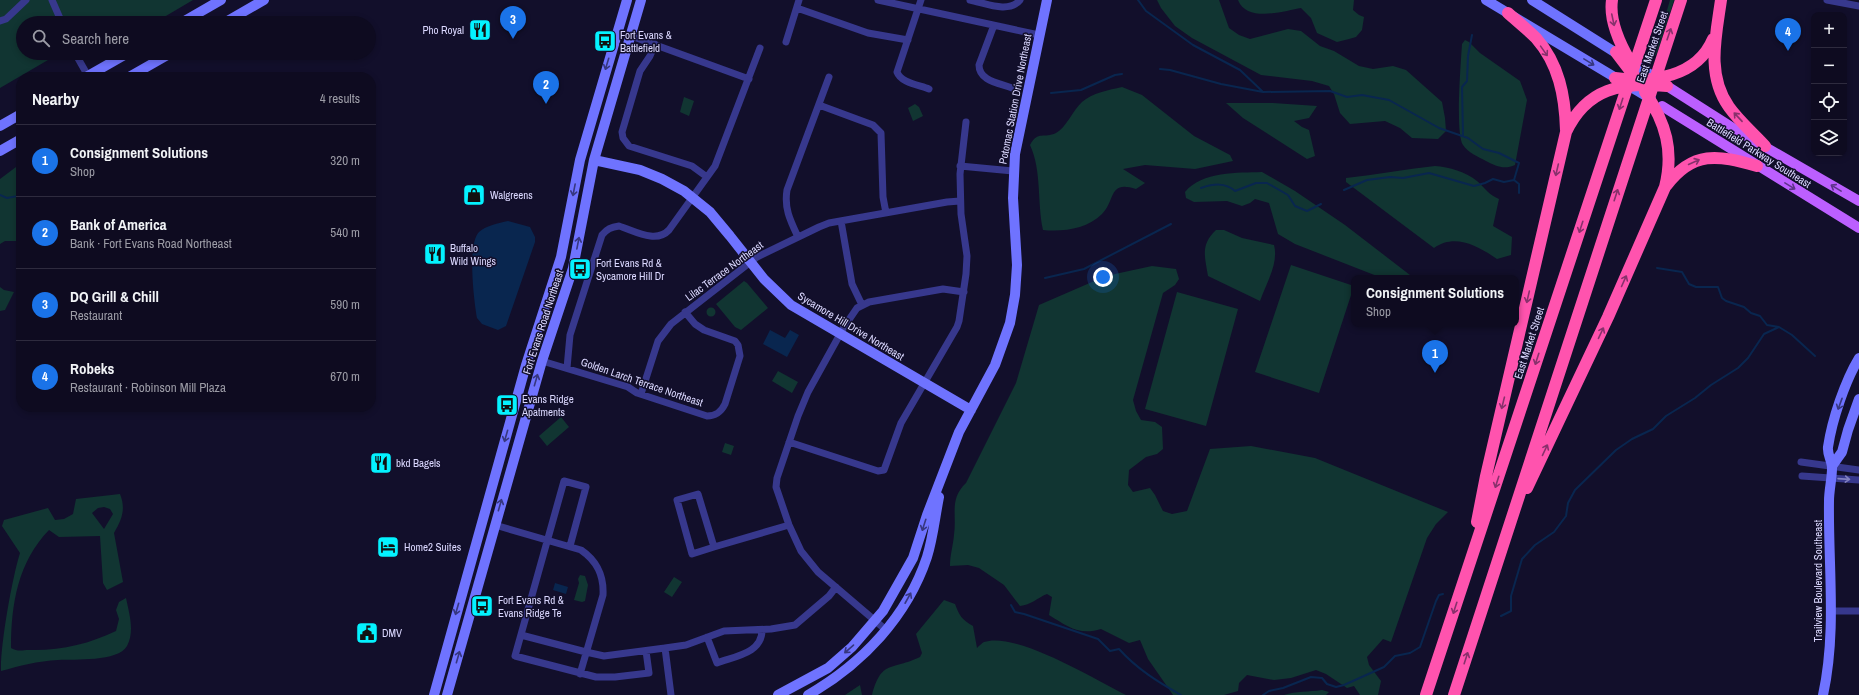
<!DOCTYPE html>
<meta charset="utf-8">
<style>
body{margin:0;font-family:"Archivo Narrow",sans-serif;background:#171429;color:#f1f3f6}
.controls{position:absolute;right:12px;top:12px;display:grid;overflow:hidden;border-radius:8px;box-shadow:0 2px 6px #0003}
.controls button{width:36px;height:36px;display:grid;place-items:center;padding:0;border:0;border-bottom:1px solid #2e2b3e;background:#0e0b20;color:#f1f3f6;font:20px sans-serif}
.you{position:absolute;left:1103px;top:277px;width:14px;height:14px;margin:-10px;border:3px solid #fff;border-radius:50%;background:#1a73e8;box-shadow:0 0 0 6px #1a73e833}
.badge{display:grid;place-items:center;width:26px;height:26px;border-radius:50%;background:#1a73e8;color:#fff;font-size:13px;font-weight:700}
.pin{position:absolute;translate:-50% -33px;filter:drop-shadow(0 1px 2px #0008)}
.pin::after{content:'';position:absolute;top:21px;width:14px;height:12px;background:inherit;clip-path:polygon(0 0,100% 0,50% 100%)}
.popup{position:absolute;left:1351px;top:275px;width:168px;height:52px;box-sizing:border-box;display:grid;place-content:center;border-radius:8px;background:#0e0b20;filter:drop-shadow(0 1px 3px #0005);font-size:13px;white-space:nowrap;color:#9b9ba5}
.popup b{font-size:15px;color:#f1f3f6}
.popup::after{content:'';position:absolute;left:50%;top:100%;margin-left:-8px;border:8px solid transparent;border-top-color:#0e0b20}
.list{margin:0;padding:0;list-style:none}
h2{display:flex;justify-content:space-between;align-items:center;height:52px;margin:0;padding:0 16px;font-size:17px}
h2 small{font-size:13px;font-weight:400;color:#9b9ba5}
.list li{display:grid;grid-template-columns:26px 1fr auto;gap:12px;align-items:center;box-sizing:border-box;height:72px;padding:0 16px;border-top:1px solid #2e2b3e}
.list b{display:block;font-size:15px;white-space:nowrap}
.list p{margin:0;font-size:13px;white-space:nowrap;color:#9b9ba5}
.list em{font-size:13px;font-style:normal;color:#9b9ba5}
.icon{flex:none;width:22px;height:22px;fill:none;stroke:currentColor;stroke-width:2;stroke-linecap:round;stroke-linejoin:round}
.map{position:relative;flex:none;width:1859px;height:695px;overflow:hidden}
.search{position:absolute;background:#0e0b20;box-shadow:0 2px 6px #0003;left:16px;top:16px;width:360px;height:44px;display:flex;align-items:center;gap:10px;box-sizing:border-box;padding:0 14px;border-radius:22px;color:#9b9ba5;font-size:15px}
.panel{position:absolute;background:#0e0b20;box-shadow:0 2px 6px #0003;left:16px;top:72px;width:360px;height:340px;border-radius:16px}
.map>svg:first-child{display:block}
</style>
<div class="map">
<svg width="1859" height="695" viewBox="0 0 1859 695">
<rect width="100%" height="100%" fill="#120f2b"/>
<!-- green -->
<path fill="#113532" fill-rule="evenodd" d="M0 0H193L154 23H23V53H60L0 88Z
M1157 0H1219L1229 28 1239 35 1250 39 1288 29 1301 31 1320 46 1334 51 1359 66 1373 69 1393 66 1406 70 1442 102 1445 118 1446 131 1438 139 1412 138 1400 128 1385 121 1350 124 1340 113 1334 94 1329 86 1312 81 1261 75 1192 38 1175 26 1161 8Z
M1238 0H1354L1353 10 1359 15 1364 17 1362 30 1356 37 1349 39 1337 42 1317 33 1311 18 1301 8C1284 11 1247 23 1238 0Z
M1670 0H1674L1658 50 1656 55H1654Z
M1465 40 1469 42 1480 53 1520 81 1527 100 1515 165C1504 170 1496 166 1486 161 1479 157 1468 153 1463 145 1455 133 1461 62 1462 44Z
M1122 87 1142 95 1194 136 1230 155 1233 161 1195 169 1145 165 1123 169 1145 183 1136 189C1108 180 1116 200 1102 214 1087 229 1063 232 1043 230 1037 202 1042 171 1030 145 1038 130 1044 139 1056 133 1066 128 1073 110 1082 102 1092 93 1109 90 1122 87Z
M684 97 694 101 689 116 680 112Z
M1226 103H1273L1317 106 1309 118 1294 121 1302 127 1309 130 1315 156 1307 159 1243 118Z
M915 104 919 107 923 116 913 121 908 108Z
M21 165V241H5L0 244V179L16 167Z
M1435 166C1449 167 1466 172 1477 181 1485 188 1489 195 1499 199L1493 226 1512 237 1511 255 1497 259C1478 246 1455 233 1434 248L1346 182V178C1376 175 1405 169 1435 166Z
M1262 172 1295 191 1345 225 1410 275 1412 278H1382L1295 244 1278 234 1269 203 1255 199 1250 203 1242 206 1227 201 1194 202 1186 198 1185 192C1202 171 1238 173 1262 172Z
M1216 230H1224L1242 238 1274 245C1279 263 1266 284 1260 301L1208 276C1205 257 1200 245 1216 230Z
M1291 265 1354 286 1319 393 1255 372Z
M1152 266 1176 269 1179 279 1175 285 1163 293 1133 400 1136 411 1141 420 1155 422 1162 427 1163 449 1157 454 1146 457 1129 470 1128 485 1133 492 1150 488 1155 495 1163 511 1172 514 1187 511 1210 449 1251 446 1315 458 1448 512 1436 524 1427 538 1391 642 1383 639 1367 657 1369 665 1381 681 1378 695H1360L1354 686 1347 688 1326 674 1316 670 1291 678 1274 680 1247 675 1239 683 1238 691 1224 695H1173L1148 659 1140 640 1129 643 1101 629C1079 636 1067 626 1049 615L1052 597 1047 594C1037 598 1031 605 1020 606L1004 585 979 568 968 565 950 566C950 555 953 546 954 535 957 514 949 499 966 483L1016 383 1039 305 1092 282 1115 274Z
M744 281 747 283 768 308 741 330 735 327 716 304Z
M0 287 4 290 14 292 5 310 0 311Z
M1177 292 1238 309 1206 426 1145 409Z
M706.5 312a4.5 4.5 0 1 1 9 0a4.5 4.5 0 1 1-9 0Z
M778 371 798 382 792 393 772 381Z
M561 417 569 427 547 446 539 436Z
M725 443 734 446 731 455 722 452Z
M120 494C126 509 122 519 114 533L123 582 107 590 103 583 100 536 59 537 49 530C18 562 11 604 11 648 18 652 22 650 29 650 60 651 89 644 116 631L119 619 116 610 119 602 126 598C129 613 135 631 127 646 118 662 74 659 58 660 38 661 19 666 1 671 0 647 12 578 20 553L2 526 4 520 48 508 55 520 64 519 73 514 76 499ZM104 507 110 509 113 514 104 529 92 513 98 508Z
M580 575 585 576 588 585 585 601 582 602 574 600 579 583 578 579Z
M674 577 682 582 672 597 664 592Z
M944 600 955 604C959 615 962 620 973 626L977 648C979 646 982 643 984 642 1016 631 1096 680 1126 695H872C882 659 891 671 920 657L922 653 916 634Z
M860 685 862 695H845Z
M1322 690 1329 692 1326 695H1284C1296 691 1309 692 1322 690Z"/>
<!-- water -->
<path fill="#09264f" d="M508 221 530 227 535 237V242L506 326 498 330 482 324 477 318C474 301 467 244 479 232 485 226 499 223 508 221Z
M770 330 785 338 790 330 799 335 787 357 763 344Z
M555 583 568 587 566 594 553 590Z"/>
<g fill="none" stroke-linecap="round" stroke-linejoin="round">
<!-- stream -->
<path stroke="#09264f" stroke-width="2" d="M1138 0 1146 11 1193 45 1240 70 1262 91
M1160 69 1170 70 1221 84 1263 92 1330 91 1347 97 1362 95 1389 100 1439 128 1468 138 1483 149 1499 153 1519 163 1514 180 1519 184V193
M1051 93 1081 90 1115 75 1122 74
M1463 136 1462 87 1467 81 1468 56 1472 35
M1201 188C1213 184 1225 182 1235 191L1256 183H1267L1288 195 1295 206 1307 211 1321 204
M1344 190 1367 180 1390 177 1403 178 1429 173 1474 186 1485 183 1493 179 1504 182 1514 180
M0 195 7 198 18 196 21 200
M1657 268 1682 272 1689 284 1696 287H1718L1722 298 1726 301 1744 307 1751 313 1760 316 1767 325 1779 327 1792 335 1815 356
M1045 278 1084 269 1171 224
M1011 605 1015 612 1024 614 1098 639 1110 651 1119 649C1137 669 1158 682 1181 695
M1501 616 1511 611V596L1522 559 1535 545 1554 532 1566 516 1568 503 1575 490 1616 450 1632 439 1653 429 1666 416 1695 398 1711 385 1738 368 1748 358 1764 334 1779 327
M1263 695 1269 691 1283 688 1311 677 1322 678 1327 684 1336 687 1344 685 1384 667 1395 656 1410 653 1420 647 1436 601 1439 595 1443 594"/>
<!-- street -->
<path stroke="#37388d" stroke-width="7" d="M52 0 62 23
M878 0 1039 35
M921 0 897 72C901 83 919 85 929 89
M970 0C985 3 1009 14 1020 0
M1827 0 1859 6
M797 8 868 33 908 40
M0 21 6 19 26 0
M994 25 979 65C979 81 999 83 1012 88
M631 36 749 79
M786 42 799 0
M655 44 650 56 640 71 622 132 623 138 629 146 692 166 707 177
M75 53 88 76
M819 105 873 125 881 133 883 197 886 213
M960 166 1013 171
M841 221 852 284 862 305
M798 237C790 220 784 208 787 190L829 77
M542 361 628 387 637 393 707 416C716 416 721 412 725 404L740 356 738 345 735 341 704 330 695 324 685 312
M567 368 570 335 602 235C607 229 611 227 619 226 635 231 656 244 669 230L715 166 760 48
M641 394 658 341 671 324 757 257 819 227 829 223 947 202 960 201
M789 442 878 471 884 470 901 423 957 327 959 321 966 274 967 256 961 214 960 174 966 122
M1801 462 1859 470
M1802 476 1859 480
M698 494 714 547 692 554 677 500Z
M495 525 581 550C597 561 604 575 603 595L580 674
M570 546 586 487 564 481 515 656 596 677H615L649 673 646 651
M714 547 789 525
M1832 611H1859
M886 630 818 572 801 551 789 525 776 487 777 478 798 416 808 392 844 327 857 308 869 302 943 289 964 292
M521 635 586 652 604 656 665 648 671 695
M707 637 717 663C736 656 762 653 762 630
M665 648 686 645 724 631 771 629 795 625 829 596 836 587"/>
<!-- secondary -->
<path stroke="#6f73ff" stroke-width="10" d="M1486 0 1651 99
M1532 0 1659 80
M181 23 221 0
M224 23 264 0
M86 77 128 53
M129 77 171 53
M0 126 21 114
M0 151 21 139
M594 160 640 170 662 179 684 191 710 212 730 236 764 279 791 305 971 410
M1832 466 1842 452 1848 430 1859 399
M434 695 526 365 561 257 580 160 627 0
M447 695 542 361 573 268 594 160 641 0
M778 695 828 668 852 647 883 611 913 558 927 515 959 432 995 365 1010 323 1015 295 1017 265 1013 198 1015 154 1047 0
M808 695C862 664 907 617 927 557 933 538 935 517 939 497
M1823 695C1837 631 1828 566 1829 501 1829 490 1832 479 1832 468 1832 461 1827 454 1828 447 1832 420 1845 381 1859 358"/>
<!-- primary -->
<path stroke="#bc5fff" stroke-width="10" d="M1667 86 1736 130 1859 201
M1662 106 1859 228"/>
<!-- highway -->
<path stroke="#ff53ae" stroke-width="12" d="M1612 0C1609 21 1620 44 1630 61
M1721 0C1716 36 1706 75 1729 107 1739 121 1753 133 1765 146
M1508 13C1517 21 1527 29 1536 38 1559 64 1565 96 1566 130
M1616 52 1635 77
M1615 78C1652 83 1697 77 1713 39
M1666 186C1693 150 1718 155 1757 166
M1527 488 1608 317 1665 187C1674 151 1666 123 1645 92
M1477 522 1486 476 1566 132C1587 88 1621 82 1667 86
M1426 695 1656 0
M1454 695 1681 0"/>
</g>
<!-- one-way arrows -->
<defs><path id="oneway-shaft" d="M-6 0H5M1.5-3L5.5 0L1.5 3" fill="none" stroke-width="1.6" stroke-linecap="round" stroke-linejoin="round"/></defs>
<g stroke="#88316c">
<use href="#oneway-shaft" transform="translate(1613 20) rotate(78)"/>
<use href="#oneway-shaft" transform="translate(1669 34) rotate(-71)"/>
<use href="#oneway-shaft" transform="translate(1544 51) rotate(55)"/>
<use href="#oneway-shaft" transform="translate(1621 104) rotate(108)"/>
<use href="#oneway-shaft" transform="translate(1738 117) rotate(-133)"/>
<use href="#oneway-shaft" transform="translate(1694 162) rotate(-24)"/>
<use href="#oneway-shaft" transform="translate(1557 170) rotate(103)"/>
<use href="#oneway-shaft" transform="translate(1616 195) rotate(-72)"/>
<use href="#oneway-shaft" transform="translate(1581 227) rotate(108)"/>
<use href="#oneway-shaft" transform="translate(1624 281) rotate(-66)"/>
<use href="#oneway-shaft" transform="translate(1528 297) rotate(103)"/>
<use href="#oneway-shaft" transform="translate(1601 333) rotate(-65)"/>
<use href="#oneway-shaft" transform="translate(1537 359) rotate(108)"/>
<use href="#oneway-shaft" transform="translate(1503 403) rotate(104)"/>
<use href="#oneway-shaft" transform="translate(1545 450) rotate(-65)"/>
<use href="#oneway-shaft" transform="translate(1497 482) rotate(108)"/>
<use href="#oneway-shaft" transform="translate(1455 608) rotate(108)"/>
<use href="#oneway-shaft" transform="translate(1466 658) rotate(-72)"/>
</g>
<g stroke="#373780">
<use href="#oneway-shaft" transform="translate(1589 62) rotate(31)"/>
<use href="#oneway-shaft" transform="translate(607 64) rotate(107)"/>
<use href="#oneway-shaft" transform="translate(574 190) rotate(101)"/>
<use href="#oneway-shaft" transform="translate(578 243) rotate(-79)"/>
<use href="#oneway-shaft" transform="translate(536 380) rotate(-74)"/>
<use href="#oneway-shaft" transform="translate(1840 404) rotate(110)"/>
<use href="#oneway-shaft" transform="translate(506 436) rotate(106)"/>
<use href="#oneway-shaft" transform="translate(500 505) rotate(-74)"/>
<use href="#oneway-shaft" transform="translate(924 525) rotate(108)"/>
<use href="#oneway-shaft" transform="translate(908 598) rotate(-61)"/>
<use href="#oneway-shaft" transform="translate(457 609) rotate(106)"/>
<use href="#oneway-shaft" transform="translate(849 649) rotate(139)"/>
<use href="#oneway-shaft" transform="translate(458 657) rotate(-74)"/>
</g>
<g stroke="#5e338a">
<use href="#oneway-shaft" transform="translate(1790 186) rotate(31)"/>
<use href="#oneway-shaft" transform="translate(1836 188) rotate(-149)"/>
</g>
<use stroke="#8180c0" href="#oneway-shaft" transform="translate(1844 479) rotate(4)"/>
<!-- icons -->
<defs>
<g id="restaurant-square" transform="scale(1.15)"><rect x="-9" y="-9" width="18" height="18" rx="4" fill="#04f2ff" stroke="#120f2b"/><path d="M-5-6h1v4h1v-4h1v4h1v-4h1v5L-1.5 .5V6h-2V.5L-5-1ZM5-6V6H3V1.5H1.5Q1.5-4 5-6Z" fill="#111"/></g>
<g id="bus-square" transform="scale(1.15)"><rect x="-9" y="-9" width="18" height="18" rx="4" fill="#04f2ff" stroke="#120f2b"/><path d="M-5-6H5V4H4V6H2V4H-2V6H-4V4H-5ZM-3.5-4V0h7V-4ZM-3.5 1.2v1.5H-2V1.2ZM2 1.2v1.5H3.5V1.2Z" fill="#111"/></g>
<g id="shop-square" transform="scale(1.15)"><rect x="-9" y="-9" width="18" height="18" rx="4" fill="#04f2ff" stroke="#120f2b"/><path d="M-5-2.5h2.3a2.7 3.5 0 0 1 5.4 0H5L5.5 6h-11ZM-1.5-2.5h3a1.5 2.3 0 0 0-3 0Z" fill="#111"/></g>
<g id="hotel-square" transform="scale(1.15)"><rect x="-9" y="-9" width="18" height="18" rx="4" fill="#04f2ff" stroke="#120f2b"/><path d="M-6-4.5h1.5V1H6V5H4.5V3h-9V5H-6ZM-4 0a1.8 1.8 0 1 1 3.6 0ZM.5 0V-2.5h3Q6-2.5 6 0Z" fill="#111"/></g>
<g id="civic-square" transform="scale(1.15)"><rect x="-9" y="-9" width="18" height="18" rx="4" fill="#04f2ff" stroke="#120f2b"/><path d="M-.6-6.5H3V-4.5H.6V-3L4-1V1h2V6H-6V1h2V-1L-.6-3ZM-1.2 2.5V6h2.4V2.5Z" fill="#111"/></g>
</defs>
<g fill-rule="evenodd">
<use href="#restaurant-square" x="480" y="30"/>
<use href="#bus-square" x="605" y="41"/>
<use href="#shop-square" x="474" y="195"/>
<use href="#restaurant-square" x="435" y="254"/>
<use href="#bus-square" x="580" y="269"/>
<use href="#bus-square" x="507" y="405"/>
<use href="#restaurant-square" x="381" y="463"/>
<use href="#hotel-square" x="388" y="547"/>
<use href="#bus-square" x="482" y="606"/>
<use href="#civic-square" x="367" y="633"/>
</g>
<g text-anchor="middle" stroke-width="3" stroke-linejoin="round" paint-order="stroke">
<!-- poi labels -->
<g font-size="11" fill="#dbd8ff" stroke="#120f2b" text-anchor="start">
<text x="464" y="34" text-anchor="end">Pho Royal</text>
<text x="620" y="39">Fort Evans &amp;<tspan x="620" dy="13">Battlefield</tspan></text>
<text x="490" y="199">Walgreens</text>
<text x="450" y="252">Buffalo<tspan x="450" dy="13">Wild Wings</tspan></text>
<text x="596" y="267">Fort Evans Rd &amp;<tspan x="596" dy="13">Sycamore Hill Dr</tspan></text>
<text x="522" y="403">Evans Ridge<tspan x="522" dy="13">Apatments</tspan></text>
<text x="396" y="467">bkd Bagels</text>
<text x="404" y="551">Home2 Suites</text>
<text x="498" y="604">Fort Evans Rd &amp;<tspan x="498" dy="13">Evans Ridge Te</tspan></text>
<text x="382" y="637">DMV</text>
</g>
<!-- street labels -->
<g font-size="11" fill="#dbd8ff" stroke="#120f2b">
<text transform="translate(1652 47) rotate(-71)" y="4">East Market Street</text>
<text transform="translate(1015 99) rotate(-79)" y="4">Potomac Station Drive Northeast</text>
<text transform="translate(1759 153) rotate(32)" y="4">Battlefield Parkway Southeast</text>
<text transform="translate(724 271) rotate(-36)" y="4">Lilac Terrace Northeast</text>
<text transform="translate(543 322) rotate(-72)" y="4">Fort Evans Road Northeast</text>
<text transform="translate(851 326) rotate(31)" y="4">Sycamore Hill Drive Northeast</text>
<text transform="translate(1529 343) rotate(-72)" y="4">East Market Street</text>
<text transform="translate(642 382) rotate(19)" y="4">Golden Larch Terrace Northeast</text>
<text transform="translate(1818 581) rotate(-90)" y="4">Trailview Boulevard Southeast</text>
</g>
</g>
</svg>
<div class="controls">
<button>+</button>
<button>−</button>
<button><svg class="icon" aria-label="locate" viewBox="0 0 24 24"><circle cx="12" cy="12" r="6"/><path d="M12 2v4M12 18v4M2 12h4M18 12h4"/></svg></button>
<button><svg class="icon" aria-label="layers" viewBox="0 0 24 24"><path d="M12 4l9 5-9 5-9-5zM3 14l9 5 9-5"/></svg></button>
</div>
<div class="you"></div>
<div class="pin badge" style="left:1435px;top:373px">1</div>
<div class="popup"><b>Consignment Solutions</b>Shop</div>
<div class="pin badge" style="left:546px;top:104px">2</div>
<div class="pin badge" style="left:513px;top:39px">3</div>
<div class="pin badge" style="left:1788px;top:51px">4</div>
<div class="search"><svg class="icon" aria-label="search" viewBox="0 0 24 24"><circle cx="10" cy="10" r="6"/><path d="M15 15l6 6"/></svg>Search here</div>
<section class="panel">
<h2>Nearby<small>4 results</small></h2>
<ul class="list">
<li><span class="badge">1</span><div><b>Consignment Solutions</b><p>Shop</p></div><em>320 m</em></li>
<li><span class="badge">2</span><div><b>Bank of America</b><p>Bank · Fort Evans Road Northeast</p></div><em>540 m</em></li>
<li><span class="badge">3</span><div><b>DQ Grill &amp; Chill</b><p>Restaurant</p></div><em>590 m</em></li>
<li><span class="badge">4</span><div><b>Robeks</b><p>Restaurant · Robinson Mill Plaza</p></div><em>670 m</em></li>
</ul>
</section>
</div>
